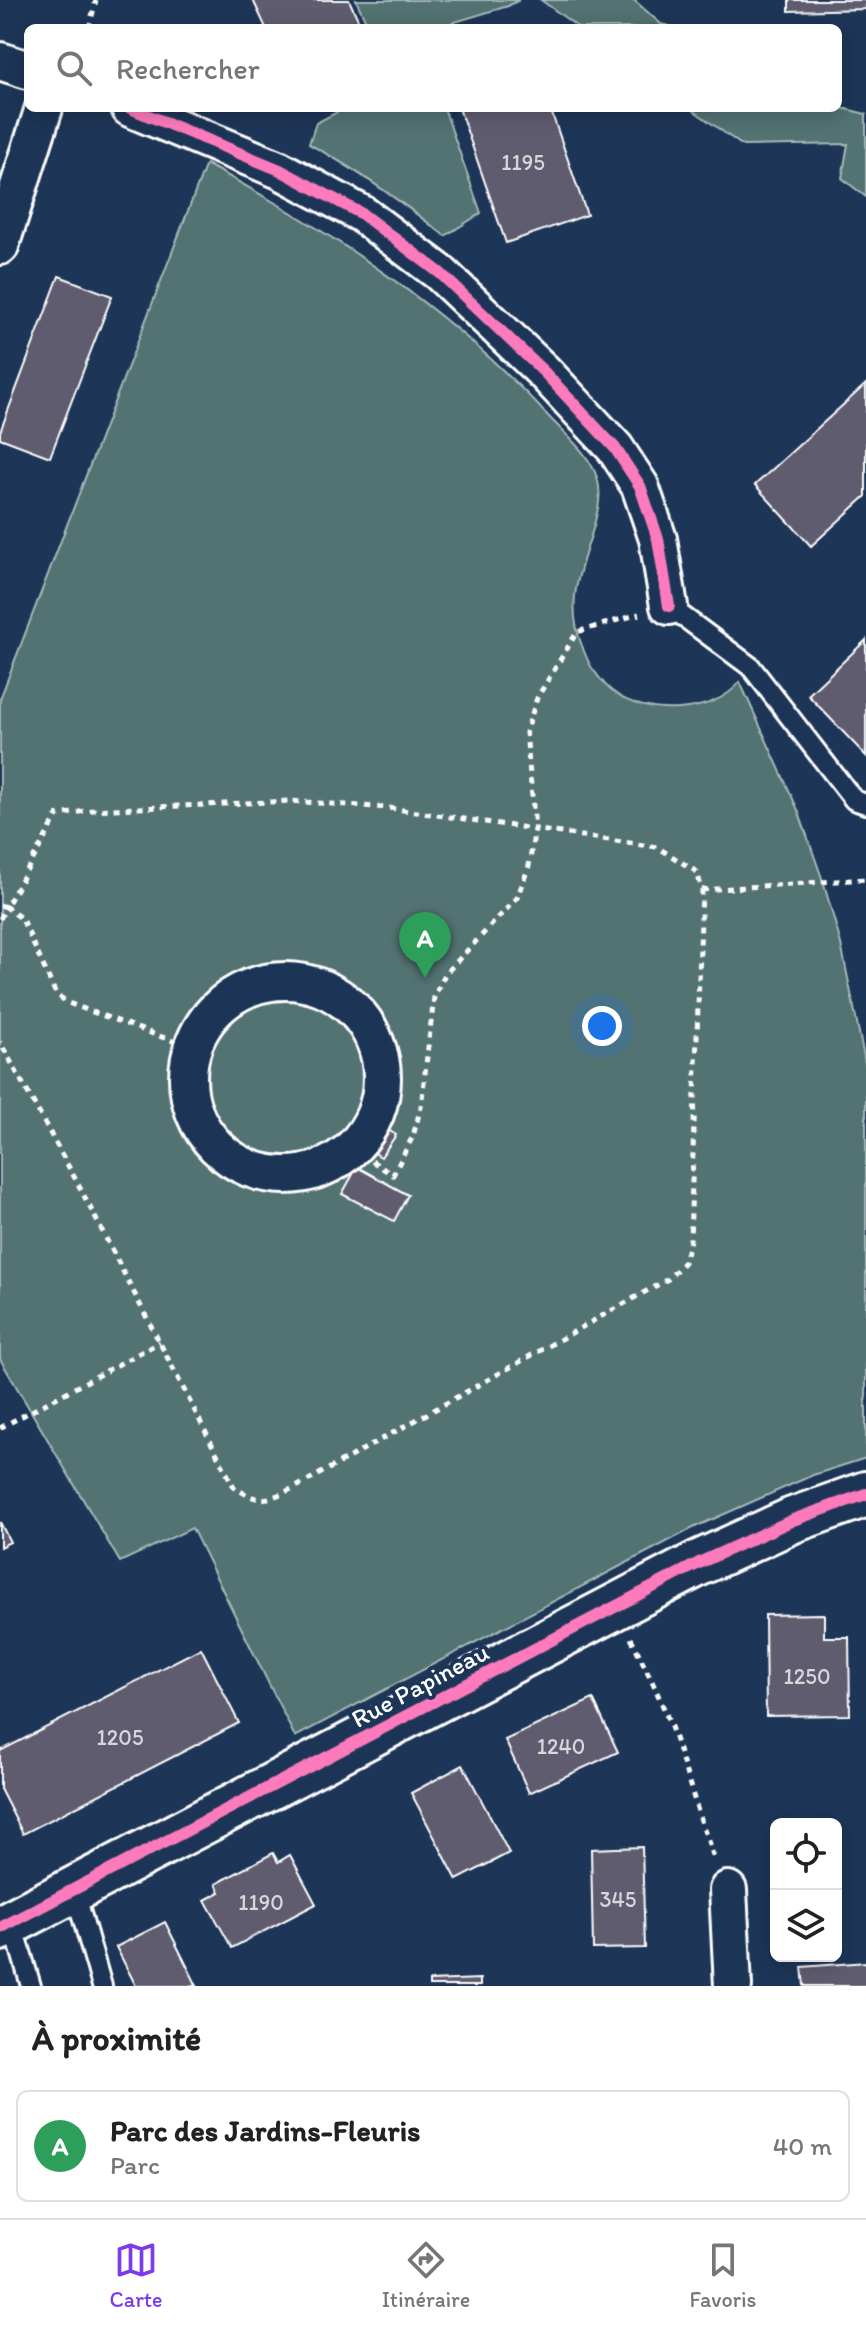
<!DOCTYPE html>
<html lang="fr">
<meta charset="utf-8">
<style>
body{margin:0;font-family:Itim,sans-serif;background:#f6f6f6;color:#222}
.controls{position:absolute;right:24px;bottom:24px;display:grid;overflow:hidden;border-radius:12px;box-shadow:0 4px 20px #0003}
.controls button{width:72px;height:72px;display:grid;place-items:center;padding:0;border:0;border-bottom:2px solid #e0e0e0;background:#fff;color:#222;font:40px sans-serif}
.you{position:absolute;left:602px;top:1026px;width:28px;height:28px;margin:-20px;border:6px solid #fff;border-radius:50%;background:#1a73e8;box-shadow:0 0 0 12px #1a73e833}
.badge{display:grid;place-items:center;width:52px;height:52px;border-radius:50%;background:#7c3aed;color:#fff;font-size:26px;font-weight:700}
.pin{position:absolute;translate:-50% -66px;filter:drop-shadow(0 2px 4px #0008)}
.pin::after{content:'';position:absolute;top:42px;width:28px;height:24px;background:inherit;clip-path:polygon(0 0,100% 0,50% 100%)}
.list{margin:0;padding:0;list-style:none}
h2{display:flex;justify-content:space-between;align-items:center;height:104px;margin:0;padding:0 32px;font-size:34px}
h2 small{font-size:26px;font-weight:400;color:#767676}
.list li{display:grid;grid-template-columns:52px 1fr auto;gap:24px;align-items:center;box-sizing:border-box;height:112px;margin:0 16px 16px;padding:0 16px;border:2px solid #e0e0e0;border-radius:12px}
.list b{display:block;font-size:30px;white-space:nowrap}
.list p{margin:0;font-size:26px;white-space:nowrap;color:#767676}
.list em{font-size:26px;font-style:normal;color:#767676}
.icon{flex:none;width:44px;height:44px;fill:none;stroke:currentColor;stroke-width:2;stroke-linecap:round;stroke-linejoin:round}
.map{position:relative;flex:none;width:866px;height:1986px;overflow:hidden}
.search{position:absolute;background:#fff;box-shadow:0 4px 20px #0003;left:24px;right:24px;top:24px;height:88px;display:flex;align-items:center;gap:20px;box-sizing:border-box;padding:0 28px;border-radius:12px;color:#767676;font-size:30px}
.sheet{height:232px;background:#fff}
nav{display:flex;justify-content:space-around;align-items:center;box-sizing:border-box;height:112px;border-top:2px solid #e0e0e0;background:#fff;font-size:22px;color:#767676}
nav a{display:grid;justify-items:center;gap:4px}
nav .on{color:#7c3aed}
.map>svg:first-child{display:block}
</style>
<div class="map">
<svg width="866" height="1986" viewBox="0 0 866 1986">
<rect width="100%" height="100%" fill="#1d3557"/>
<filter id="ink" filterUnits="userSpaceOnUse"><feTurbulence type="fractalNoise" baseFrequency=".0125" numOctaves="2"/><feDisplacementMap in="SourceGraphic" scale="16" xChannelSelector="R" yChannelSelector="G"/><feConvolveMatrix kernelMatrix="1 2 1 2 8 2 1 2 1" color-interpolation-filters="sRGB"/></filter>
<g filter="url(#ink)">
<!-- green -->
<path fill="#527272" stroke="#a8b8b8" stroke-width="2" d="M356 0H519L508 6 435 28H369Z
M541 0H634L661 24 677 28H579Z
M838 107 866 114V197L842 178 848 144 743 146 690 108Z
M345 108H444L481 213 445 236C402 202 358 170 309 144L316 123Z
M206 164C333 232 453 312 551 419 568 437 592 456 598 481 602 498 597 513 593 529 580 572 565 602 582 646 585 654 588 662 592 668 598 676 605 686 612 691 645 718 714 715 740 682L798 810 823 881 841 944 866 1067V1458L813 1475 695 1527 295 1737 192 1528 120 1562 0 1359V699Z"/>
<!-- building -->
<path fill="#605b6f" stroke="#fff" stroke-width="2" d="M253 0H349L362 28H266Z
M789 0H866V9L789 11Z
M459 108H550L587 215 506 243Z
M59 276 112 296 50 457 0 438V432Z
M866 384V496L811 546 755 485Z
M866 640V756L808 695Z
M377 1123 396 1135 381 1157 362 1145Z
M357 1167 408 1195 394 1221 342 1194Z
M0 1522 10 1542 0 1547Z
M824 1614V1637H849L850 1715 766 1716 765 1615Z
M201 1648 239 1723 23 1834 0 1789V1751Z
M593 1699 618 1752 529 1793 505 1740Z
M463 1765 509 1853 457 1880 411 1793Z
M642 1847 645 1948 593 1949 591 1849Z
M273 1853 278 1862 290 1855 316 1904 232 1948 205 1900 220 1892 216 1884Z
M165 1922 197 1986H136L116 1947Z
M866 1962V1986H804L802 1967Z
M480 1979V1986H429V1981Z"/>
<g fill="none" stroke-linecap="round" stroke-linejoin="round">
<!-- lane casing -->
<g stroke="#fff" stroke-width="24">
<path id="lane" d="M669 606 751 667 854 800 866 804
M74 1889 102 1986
M12 1921 31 1986"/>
</g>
<!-- street casing -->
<g stroke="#fff" stroke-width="42">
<path id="street" d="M0 61 28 70
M130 108 280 170 362 214 440 273 545 373 615 448 640 486 658 539 669 606
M0 246 44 108
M188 1078a97 97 0 1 1 194 0a97 97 0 1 1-194 0Z
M728 1890 733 1986"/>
</g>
<!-- secondary casing -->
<g stroke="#fff" stroke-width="50">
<path id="secondary" d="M0 1928 699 1563 793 1520 866 1494"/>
</g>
<!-- path -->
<path stroke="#fff" stroke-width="5" stroke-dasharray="6 6" stroke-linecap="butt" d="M89 28 96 0
M702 890 866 879
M0 905 6 907 58 815 93 810 290 801 389 808 657 847 697 872 702 890 690 1240 684 1262 668 1279 298 1486C269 1499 262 1506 234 1487L77 1182 0 1042
M0 919 6 907 22 919 56 994 68 1003 192 1048
M352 1148 393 1175 413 1136 421 1107 434 997 445 974 517 898 529 866 535 828 526 732 537 698 577 632 639 614
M0 1428 160 1342
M631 1638C648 1672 664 1705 676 1741 689 1781 700 1821 715 1860"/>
<!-- lane -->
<use href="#lane" stroke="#1d3557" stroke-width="18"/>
<!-- street -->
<use href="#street" stroke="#1d3557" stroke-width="36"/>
<!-- secondary -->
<use href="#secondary" stroke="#1d3557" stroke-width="44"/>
<!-- cycleway casing -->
<g stroke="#1d3557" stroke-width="17">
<path id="cycleway" d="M130 108 280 170 362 214 440 273 545 373 615 448 640 486 658 539 669 606
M0 1928 699 1563 793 1520 866 1494"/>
</g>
<!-- cycleway -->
<use href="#cycleway" stroke="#fd7abc" stroke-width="12"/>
</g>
</g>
<g text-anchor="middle" stroke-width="8" stroke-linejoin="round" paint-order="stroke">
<!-- number labels -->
<g font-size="22" fill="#d7d6db">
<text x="523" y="170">1195</text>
<text x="807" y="1684">1250</text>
<text x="120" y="1745">1205</text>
<text x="561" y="1754">1240</text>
<text x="618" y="1907">345</text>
<text x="261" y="1910">1190</text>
</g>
<!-- street labels -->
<g font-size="26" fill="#fff" stroke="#1d3557">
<text transform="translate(420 1685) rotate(-28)" y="9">Rue Papineau</text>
</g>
</g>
</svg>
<div class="controls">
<button><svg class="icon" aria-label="locate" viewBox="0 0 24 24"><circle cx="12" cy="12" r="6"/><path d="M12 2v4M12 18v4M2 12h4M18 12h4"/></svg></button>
<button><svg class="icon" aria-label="layers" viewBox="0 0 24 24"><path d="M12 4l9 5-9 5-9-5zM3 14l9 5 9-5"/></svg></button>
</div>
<div class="you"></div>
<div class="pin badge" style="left:425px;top:978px;background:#2e9e5b">A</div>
<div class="search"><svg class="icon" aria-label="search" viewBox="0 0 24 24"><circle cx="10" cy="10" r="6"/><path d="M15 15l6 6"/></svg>Rechercher</div>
</div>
<section class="sheet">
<h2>À proximité<small></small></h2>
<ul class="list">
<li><span class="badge" style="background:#2e9e5b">A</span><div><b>Parc des Jardins-Fleuris</b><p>Parc</p></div><em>40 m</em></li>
</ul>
</section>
<nav>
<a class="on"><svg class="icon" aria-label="map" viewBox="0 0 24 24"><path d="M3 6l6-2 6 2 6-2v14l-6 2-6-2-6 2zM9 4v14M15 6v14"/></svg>Carte</a>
<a><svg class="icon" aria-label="directions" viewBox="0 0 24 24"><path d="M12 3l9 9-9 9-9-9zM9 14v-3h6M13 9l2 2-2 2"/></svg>Itinéraire</a>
<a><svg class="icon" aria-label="saved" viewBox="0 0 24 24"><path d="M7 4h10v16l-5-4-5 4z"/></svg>Favoris</a>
</nav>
